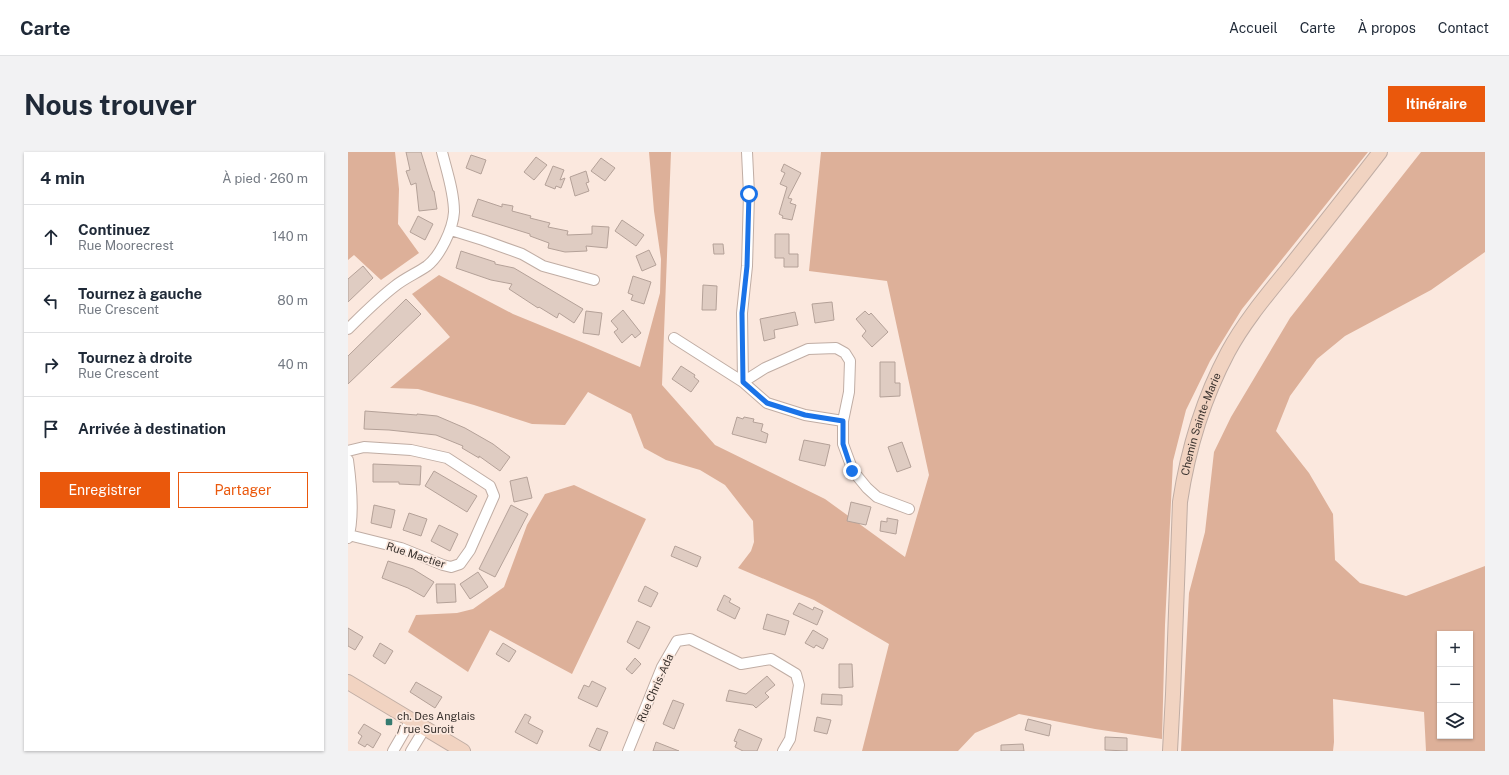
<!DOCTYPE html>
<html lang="fr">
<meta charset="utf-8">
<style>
body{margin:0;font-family:"Public Sans",sans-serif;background:#f2f2f3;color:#1f2937}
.controls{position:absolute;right:12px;bottom:12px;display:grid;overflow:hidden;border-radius:0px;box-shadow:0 1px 3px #0004}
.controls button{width:36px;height:36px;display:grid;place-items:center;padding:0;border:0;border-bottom:1px solid #e0e1e3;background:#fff;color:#1f2937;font:20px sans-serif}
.stop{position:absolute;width:12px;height:12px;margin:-9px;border:3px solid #1a73e8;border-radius:50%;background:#fff}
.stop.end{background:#1a73e8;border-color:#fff;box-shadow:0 1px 4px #0008}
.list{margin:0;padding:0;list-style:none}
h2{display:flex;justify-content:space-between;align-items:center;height:52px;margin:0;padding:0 16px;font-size:17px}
h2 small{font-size:13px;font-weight:400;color:#747a83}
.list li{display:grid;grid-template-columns:26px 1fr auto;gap:12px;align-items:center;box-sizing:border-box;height:64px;padding:0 16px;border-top:1px solid #e0e1e3}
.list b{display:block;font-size:15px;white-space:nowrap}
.list p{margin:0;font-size:13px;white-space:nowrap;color:#747a83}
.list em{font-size:13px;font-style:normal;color:#747a83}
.actions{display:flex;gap:8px;padding:12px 16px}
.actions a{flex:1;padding:9px 0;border:1px solid #ea580c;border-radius:0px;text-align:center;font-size:14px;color:#ea580c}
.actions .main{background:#ea580c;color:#fff}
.icon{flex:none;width:22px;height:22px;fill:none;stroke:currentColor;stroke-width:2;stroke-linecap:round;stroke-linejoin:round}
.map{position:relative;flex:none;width:1137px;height:599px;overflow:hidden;border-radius:0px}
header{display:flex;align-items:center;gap:24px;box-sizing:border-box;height:56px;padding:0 20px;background:#fff;border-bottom:1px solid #e0e1e3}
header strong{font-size:19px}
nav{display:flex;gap:22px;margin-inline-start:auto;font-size:14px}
.intro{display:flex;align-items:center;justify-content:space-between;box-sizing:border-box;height:96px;padding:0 24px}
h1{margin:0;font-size:28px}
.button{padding:10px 18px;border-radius:0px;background:#ea580c;color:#fff;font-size:14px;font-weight:700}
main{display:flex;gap:24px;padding:0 24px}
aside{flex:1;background:#fff;border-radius:0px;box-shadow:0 1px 3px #0004}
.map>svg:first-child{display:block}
</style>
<header>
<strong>Carte</strong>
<nav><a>Accueil</a><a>Carte</a><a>À propos</a><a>Contact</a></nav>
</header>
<div class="intro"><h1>Nous trouver</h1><a class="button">Itinéraire</a></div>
<main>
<aside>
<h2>4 min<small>À pied · 260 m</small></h2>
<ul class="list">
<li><svg class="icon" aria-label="ahead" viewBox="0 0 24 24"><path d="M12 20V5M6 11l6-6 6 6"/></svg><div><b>Continuez</b><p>Rue Moorecrest</p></div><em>140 m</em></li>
<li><svg class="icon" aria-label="left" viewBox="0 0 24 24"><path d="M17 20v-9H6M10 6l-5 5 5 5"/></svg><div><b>Tournez à gauche</b><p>Rue Crescent</p></div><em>80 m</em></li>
<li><svg class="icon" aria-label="right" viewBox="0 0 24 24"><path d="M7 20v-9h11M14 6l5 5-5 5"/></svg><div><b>Tournez à droite</b><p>Rue Crescent</p></div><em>40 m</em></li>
<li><svg class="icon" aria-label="arrive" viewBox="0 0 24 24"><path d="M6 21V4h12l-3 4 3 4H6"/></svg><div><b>Arrivée à destination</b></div></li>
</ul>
<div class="actions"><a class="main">Enregistrer</a><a>Partager</a></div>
</aside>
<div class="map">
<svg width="1137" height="599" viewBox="0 0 1137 599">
<rect width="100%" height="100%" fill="#fbe8de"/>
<!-- green -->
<path fill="#ddb099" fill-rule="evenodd" d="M0 0H47L51 37 50 72 71 101 33 128 6 103 0 108Z
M301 0H323L314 233 367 293 477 347 557 405 581 323 539 129 461 119 473 0H1020L894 157 862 209 838 258 825 309 817 473 814 587 747 577 671 562 627 581 610 599H514L541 492 466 448 390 416 403 399 406 390 405 369 377 333 352 318 318 308 296 296 283 262 240 240 217 273 184 272 126 253 70 237 42 236 102 185 64 142 91 123 165 162 236 191 292 215 312 141 313 107 306 59Z
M1073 0H1137V100L1083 138 997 184 969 207 942 244 928 279 961 321 985 362 987 408 1012 431 1058 444 1137 414V599H1078L1076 560 985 547 986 590 985 599H833L841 441 857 380 866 300 883 265 942 166ZM1092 482H1122V584H1092Z
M226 333 298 367 224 522 142 478 120 520 60 480 68 463 109 461 125 457 156 435 179 373 197 342Z"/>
<!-- building -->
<path fill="#dfccc2" stroke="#b4a198" d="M58 0H73L85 39H86L89 57 71 59 68 31 63 33 58 19 62 18Z
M123 3 138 8 133 22 118 16Z
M188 5 199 13 186 28 176 20Z
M253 6 267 16 257 29 243 19Z
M436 12 453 21 440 46 444 47 442 51 448 53 444 68 434 66 435 64 431 62 439 35 432 32 437 21 433 19Z
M205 14 216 18 212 28 217 26 213 36 208 34 207 37 197 33Z
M238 19 241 30 238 31 241 39 227 44 222 25Z
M130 47 154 55V52L165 54 164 59 183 64 182 66 202 71 200 75 220 79 219 83 244 82V74L261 75 259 96 238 94 239 99 217 100 200 96 201 91 182 84V82L124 64Z
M70 64 85 72 77 88 62 80Z
M274 68 296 83 288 94 267 79Z
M427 82H441V102H450V115H436V106H427Z
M365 92H375L376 102H366Z
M301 98 308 113 294 119 288 104Z
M113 99 147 110V112L166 116 235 157 226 171 211 161 209 166 191 155 190 156 161 137 164 132 143 128 108 116Z
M15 114 25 126 0 150V127Z
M285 124 303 130 296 152 283 148 285 143 280 141Z
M355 133 369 134 368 158H354Z
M58 147 73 162 0 232V204Z
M484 150 486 168 467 171 464 152Z
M275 158 293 181 287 186 284 182 274 191 266 180 270 177 263 169Z
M238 159 254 161 251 183 235 181Z
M517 159 521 163 523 161 540 180 524 195 514 184 518 179 508 167Z
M447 160 450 173 426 178 427 186 416 189 412 167Z
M532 210H547V231H552V244L532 245Z
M333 214 347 223 346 225 351 229 343 240 324 227Z
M17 259 69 263V262L89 264 117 276 145 292 162 305 152 319 131 304V306L114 296 115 294 88 283 41 278 16 277Z
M389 265 395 267 396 265 406 267 405 270 415 272 413 279 420 282 418 291 384 282Z
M456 288 482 293 477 314 451 308Z
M554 290 563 315 549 320 540 295Z
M25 312 73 314 72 333 51 332V330H25Z
M86 319 129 344 119 360 77 334Z
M179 325 184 346 166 350 162 329Z
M503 350 523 355 518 373 499 369Z
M26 353 47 358 43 376 23 371Z
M163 353 180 362 147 425 131 417Z
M61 361 79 367 73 384 55 378Z
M539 366 550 368 548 382 532 379 533 369 539 370Z
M91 373 110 382 102 399 83 389Z
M327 394 353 405 349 415 323 404Z
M40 409 65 417 86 430 76 445 60 436 34 426Z
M130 420 140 435 122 447 112 432Z
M88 432H107L108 450 89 451Z
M297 434 310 441 303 455 290 449Z
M376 443 383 447 381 450 392 456 387 467 369 458Z
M451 451 465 458 466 455 475 459 469 473 445 462Z
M419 462 441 469 437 483 415 477Z
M289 469 302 475 291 497 279 490Z
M0 476 15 485 7 498 0 494Z
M465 478 480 487 475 497 468 493 466 496 457 491Z
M32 491 45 499 37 512 25 504Z
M155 491 168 499 161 510 148 502Z
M287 506 293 512 284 522 278 517Z
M491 512H504L505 535 491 536Z
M419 524 427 533 417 541 421 545 408 556 405 553 378 549 381 538 398 542Z
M244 529 258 536 249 555 230 546 236 533 241 535Z
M68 530 94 545 87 556 62 540Z
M474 542 494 543V553L473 552Z
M325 548 336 552 326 577 315 572Z
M177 562 183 565 180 571 195 579 189 592 167 580Z
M469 565 483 568 479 582 466 579Z
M680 567 703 573 701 584 677 578Z
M16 572 33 582 25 596 19 592 17 595 10 591 14 584 10 581Z
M249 576 260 580 252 599 241 594Z
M391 577 414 587 409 599H395L387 595 389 590 386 589Z
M757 585 779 586V599L757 598Z
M308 590 331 599H305Z
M675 592 676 599H653V593Z"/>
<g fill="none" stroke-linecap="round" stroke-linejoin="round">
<!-- street casing -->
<g stroke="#c0ada4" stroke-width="12">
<path id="street" d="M103 78 135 88 174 102 195 114 246 128
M0 177C15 162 30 147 47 134 57 126 69 121 79 114 92 104 105 77 106 60 106 40 99 20 94 0
M326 186 395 230 419 251 457 263 495 269 501 240 502 209 497 201 488 196 460 197 417 216 395 230
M395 230 394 161 399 114 401 42 399 0
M495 269V292L505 319 519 336 529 345 561 357
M0 299 16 295 63 298 99 306 142 334 146 344 122 398 112 412 103 415 95 413 53 396 1 383
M0 308C3 330 7 364 0 386
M45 599 63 568
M63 599 77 576
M280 599 314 515 329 489 342 487 393 512 423 507 448 522 451 533 442 587 435 599"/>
</g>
<!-- secondary casing -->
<g stroke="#c0ada4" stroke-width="16">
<g id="secondary">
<path d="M0 530 115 599"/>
<path id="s1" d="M822 599 825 542 832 350C840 297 855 247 880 200 896 170 919 143 940 117 971 78 1002 39 1032 0"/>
</g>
</g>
<!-- street -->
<use href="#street" stroke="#fff" stroke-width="10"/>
<!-- secondary -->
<use href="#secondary" stroke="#f1d3c1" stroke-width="14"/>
</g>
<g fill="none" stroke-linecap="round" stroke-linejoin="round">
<!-- route -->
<path stroke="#1a73e8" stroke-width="5" d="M401 42 399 114 394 161 395 230 419 251 457 263 495 269V292L504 319"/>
</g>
<!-- markers -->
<rect fill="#357b70" stroke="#fbe8de" stroke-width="1.5" x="37" y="566" width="8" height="8" rx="2"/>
<g text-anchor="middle" stroke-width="3.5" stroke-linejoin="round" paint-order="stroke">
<!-- street labels -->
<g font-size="11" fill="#39322e" stroke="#fbe8de">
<text dy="4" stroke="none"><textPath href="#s1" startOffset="330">Chemin Sainte-Marie</textPath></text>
<text transform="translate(68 403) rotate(18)" y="4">Rue Mactier</text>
<text transform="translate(307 536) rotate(-66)" y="4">Rue Chris-Ada</text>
</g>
<!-- poi labels -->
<g font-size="11" fill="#39322e" stroke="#fbe8de" text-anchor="start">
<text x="49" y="568">ch. Des Anglais<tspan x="49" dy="13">/ rue Suroit</tspan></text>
</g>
</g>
</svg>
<div class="controls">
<button>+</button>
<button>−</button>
<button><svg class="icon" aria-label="layers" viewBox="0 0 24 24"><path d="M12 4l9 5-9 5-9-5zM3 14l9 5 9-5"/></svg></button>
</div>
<div class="stop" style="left:401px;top:42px"></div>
<div class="stop end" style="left:504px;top:319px"></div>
</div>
</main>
